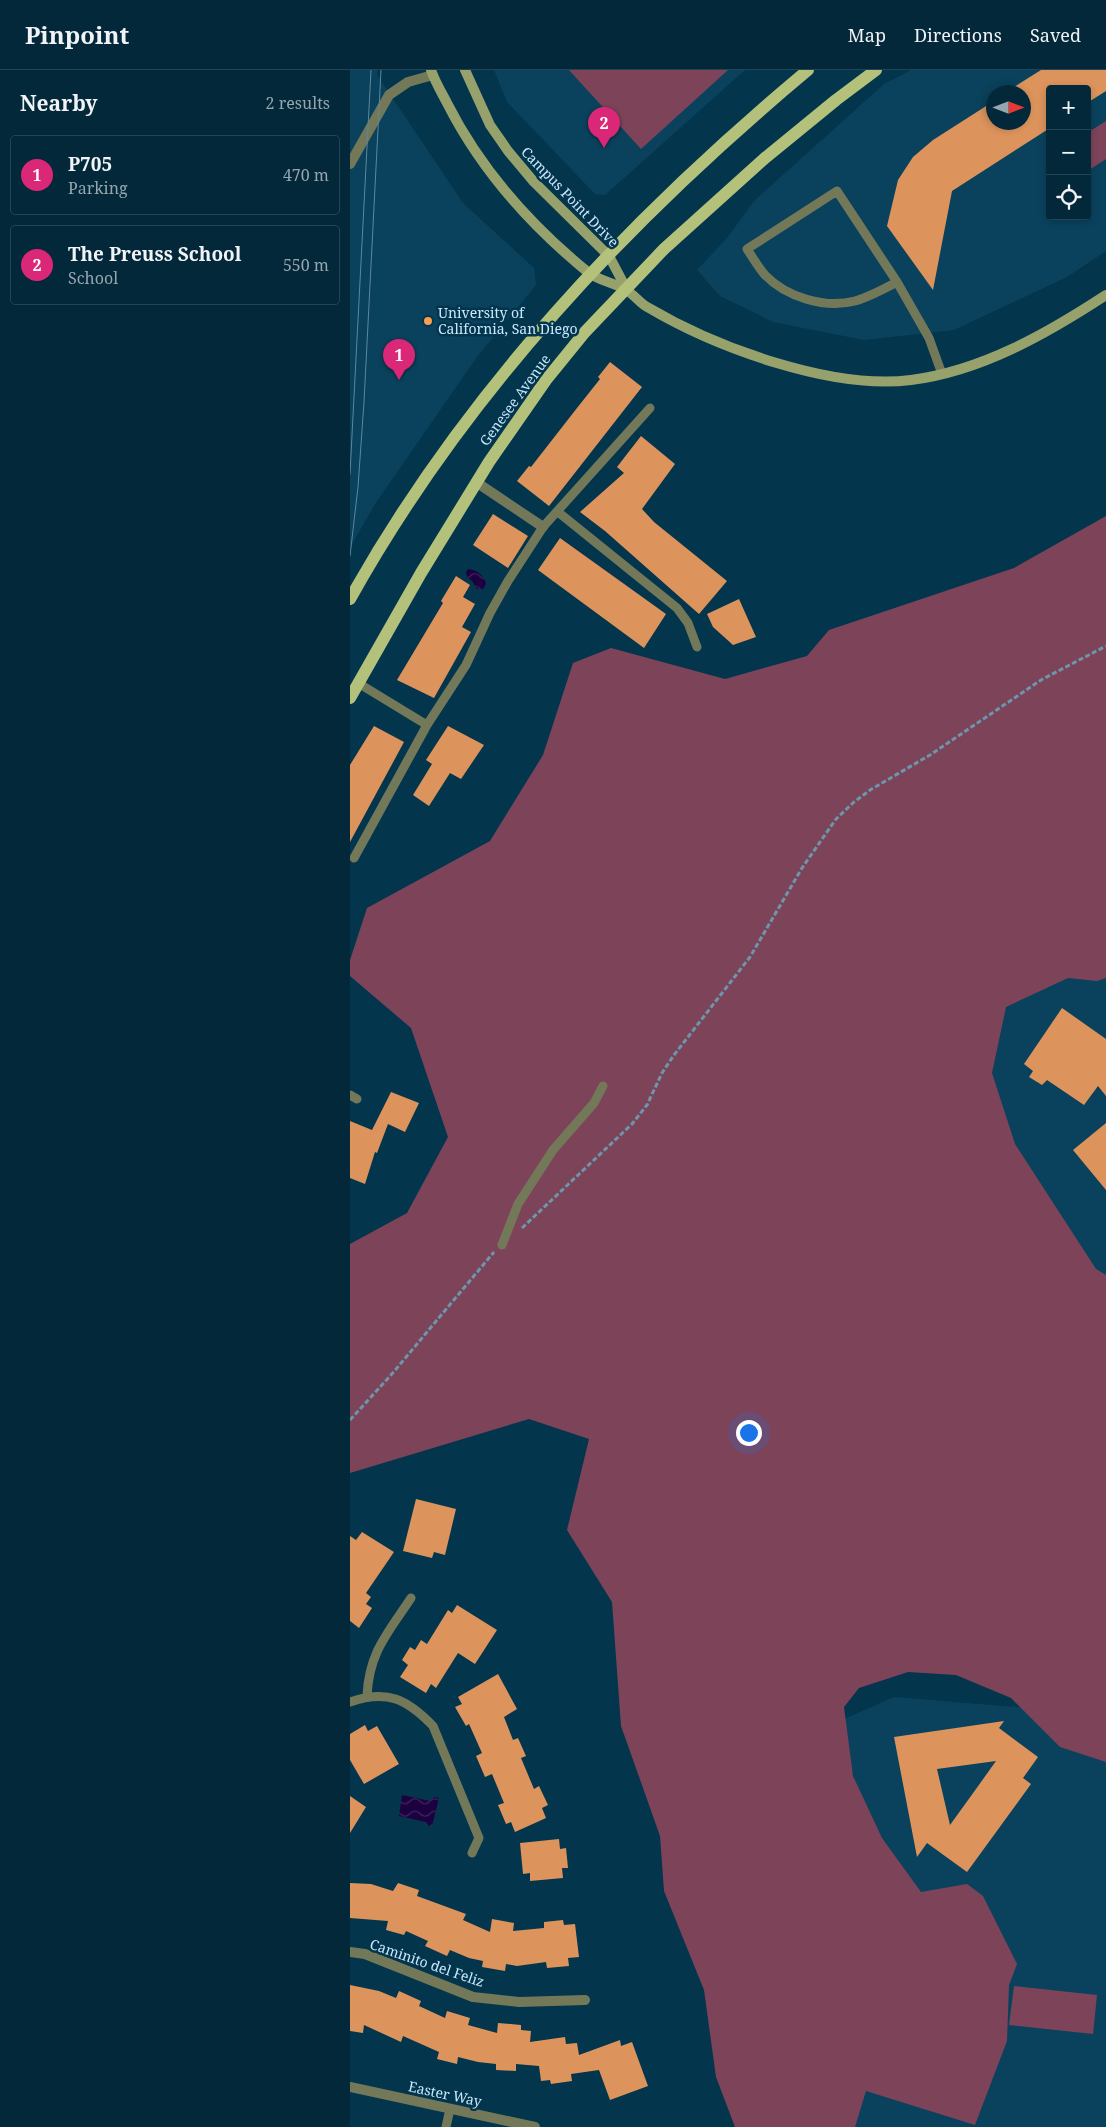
<!DOCTYPE html>
<meta charset="utf-8">
<style>
body{margin:0;font-family:"Noto Serif",serif;background:#0c3042;color:#f1f3f6}
.controls{position:absolute;right:15px;top:15px;display:grid;overflow:hidden;border-radius:5px;box-shadow:0 2px 8px #0003}
.controls button{width:45px;height:45px;display:grid;place-items:center;padding:0;border:0;border-bottom:1px solid #234454;background:#02283a;color:#f1f3f6;font:25px sans-serif}
.compass{position:absolute;left:636px;top:15px;width:45px;height:45px;border-radius:50%;background:#02283a;box-shadow:0 2px 8px #0003;rotate:90deg}
.you{position:absolute;left:398px;top:1362px;width:18px;height:18px;margin:-12px;border:4px solid #fff;border-radius:50%;background:#1a73e8;box-shadow:0 0 0 8px #1a73e833}
.badge{display:grid;place-items:center;width:32px;height:32px;border-radius:50%;background:#db2777;color:#fff;font-size:16px;font-weight:700}
.pin{position:absolute;translate:-50% -41px;filter:drop-shadow(0 1px 2px #0008)}
.pin::after{content:'';position:absolute;top:26px;width:18px;height:15px;background:inherit;clip-path:polygon(0 0,100% 0,50% 100%)}
.list{margin:0;padding:0;list-style:none}
h2{display:flex;justify-content:space-between;align-items:center;height:65px;margin:0;padding:0 20px;font-size:21px}
h2 small{font-size:16px;font-weight:400;color:#96a6af}
.list li{display:grid;grid-template-columns:32px 1fr auto;gap:15px;align-items:center;box-sizing:border-box;height:80px;margin:0 10px 10px;padding:0 10px;border:1px solid #234454;border-radius:5px}
.list b{display:block;font-size:19px;white-space:nowrap}
.list p{margin:0;font-size:16px;white-space:nowrap;color:#96a6af}
.list em{font-size:16px;font-style:normal;color:#96a6af}
.icon{flex:none;width:28px;height:28px;fill:none;stroke:currentColor;stroke-width:2;stroke-linecap:round;stroke-linejoin:round}
.map{position:relative;flex:none;width:756px;height:2057px;overflow:hidden}
header{display:flex;align-items:center;gap:30px;box-sizing:border-box;height:70px;padding:0 25px;background:#02283a;border-bottom:1px solid #234454}
header strong{font-size:24px}
nav{display:flex;gap:28px;margin-inline-start:auto;font-size:18px}
main{display:flex}
aside{flex:1;background:#02283a}
.map>svg:first-child{display:block}
</style>
<header>
<strong>Pinpoint</strong>
<nav><a>Map</a><a>Directions</a><a>Saved</a></nav>
</header>
<main>
<aside>
<h2>Nearby<small>2 results</small></h2>
<ul class="list">
<li><span class="badge">1</span><div><b>P705</b><p>Parking</p></div><em>470 m</em></li>
<li><span class="badge">2</span><div><b>The Preuss School</b><p>School</p></div><em>550 m</em></li>
</ul>
</aside>
<div class="map">
<svg width="756" height="2057" viewBox="0 0 756 2057">
<defs>
<pattern id="water-waves" width="16" height="10" patternUnits="userSpaceOnUse" patternTransform="scale(1.25)"><rect width="16" height="10" fill="#1d0040"/><path d="M0 5q4-4 8 0t8 0" fill="none" stroke="#3c255c"/></pattern>
</defs>
<rect width="100%" height="100%" fill="#03354d"/>
<!-- built -->
<path fill="#0a425d" fill-rule="evenodd" d="M0 0H27V5L113 133 184 198 186 215 127 287 25 434 0 478Z
M144 0H395L255 125 245 124 157 32Z
M561 0H756V181L717 207 604 260 514 270 423 252 370 226 347 200 377 168 404 131 534 14ZM700 19H737V146H700ZM644 22H674V52H644Z
M756 848V1246L679 1187 605 928Z
M544 1627 714 1641 756 1657V2057H466L544 1822 485 1653Z"/>
<!-- green -->
<path fill="#7d4459" d="M219 0H378L291 79Z
M756 51V89L739 100 737 97V63Z
M756 446V908L747 911 718 908 656 937 642 1003 665 1074 746 1199 756 1205V1692L710 1677 661 1628 606 1605 558 1602 509 1618 494 1637 503 1706 532 1768 571 1822 617 1814 633 1826 667 1894 659 1915 657 1971 625 2055 516 2021 505 2057H385L366 2007 354 1920 314 1821 310 1766 271 1656 262 1532 217 1460 239 1369 179 1349 0 1403V1174L57 1143 98 1067 61 958 0 906V890L17 838 140 771 193 685 223 593 261 578 375 609 457 586 479 560 664 498Z
M664 1916 747 1925 743 1964 659 1955Z"/>
<!-- water -->
<path fill="url(#water-waves)" d="M118 499C127 500 134 505 136 514L133 519H127L122 511 117 507 116 502Z
M52 1725 80 1731 84 1727 89 1728 82 1756H79L76 1752 49 1746Z"/>
<!-- building -->
<path fill="#dd945c" fill-rule="evenodd" d="M691 0H756V21L737 33V19H700V58L602 121 583 220 537 156 548 110 563 87 583 70 644 31V52H674V22H656Z
M260 292 292 317 199 436 167 411 179 396 181 397 227 338 250 309 248 307Z
M291 366 325 394 292 439 304 452 377 511 349 544 255 461 230 442 274 403 267 397Z
M143 444 178 466 158 498 123 475Z
M210 468 316 544 294 578 188 500Z
M106 506 120 515 113 527 125 534 112 557 121 562 84 628 47 610 93 533 91 531Z
M389 529 406 567 383 575 363 557 357 544Z
M24 656 54 672 0 772V695Z
M98 656 134 675 111 709 100 703 79 736 63 725 82 694 76 690Z
M712 938 756 969V1026L748 1016 734 1035 697 1010 692 1015 679 1007 683 1001 674 994Z
M41 1022 69 1033 55 1062 38 1054 27 1083 25 1082 15 1114 0 1108V1051L22 1060Z
M756 1053V1120L723 1080Z
M66 1429 106 1439 95 1485 84 1482 82 1488 53 1481Z
M12 1462 44 1482 16 1523 21 1527 16 1534 22 1538 9 1558 0 1551V1466L6 1470Z
M107 1535 147 1560 125 1594 108 1583 86 1618 81 1614 76 1623 50 1607 58 1595 52 1590 60 1577 65 1580 71 1570 77 1574 98 1540 102 1543Z
M148 1604 167 1639 154 1647 163 1670 168 1668 176 1686 171 1688 184 1719 189 1716 198 1735 192 1738 196 1748 165 1762 161 1752 156 1754 148 1735 154 1733 142 1704 135 1707 126 1686 132 1683 119 1654 116 1656 105 1637 112 1634 108 1627Z
M654 1651 649 1658 688 1687 673 1708 681 1714 617 1802 577 1773 567 1787 544 1667ZM646 1691 626 1719 600 1755 587 1699Z
M15 1655 18 1661 27 1656 49 1694 14 1714 0 1690V1664Z
M0 1726 16 1737 0 1763Z
M209 1769 210 1779 216 1778 218 1798H212L213 1808 180 1811V1803L173 1804 170 1773Z
M0 1813 21 1814 43 1821 48 1813 69 1820 67 1826 116 1844 113 1850 140 1862 142 1849 164 1853 163 1861 194 1858V1852L213 1850 214 1855 225 1854 229 1887 218 1888 219 1896 197 1898 196 1892 167 1896 156 1894 155 1901 132 1897 133 1891 119 1888 100 1880 97 1886 75 1876 78 1871 56 1861 54 1865 36 1860 38 1851 0 1848Z
M0 1915 29 1921 46 1928 49 1921 71 1931 69 1936 95 1948 97 1941 120 1948 118 1955 147 1963 148 1953 171 1955V1960L181 1961 180 1972 215 1967 216 1974 227 1973 229 1985 270 1970 271 1976 282 1972 298 2016 260 2030 249 2000 221 2004 222 2011 201 2014 200 2010 191 2011 189 1996 166 1994V2001L146 2000V1994L128 1992 108 1987 107 1994 87 1989 89 1982 53 1966 51 1972 14 1955 13 1963 0 1961Z"/>
<g fill="none" stroke-linecap="round" stroke-linejoin="round">
<!-- path -->
<path stroke="#6d95ac" stroke-width="3" stroke-dasharray="5 2.5" stroke-linecap="butt" d="M172 1158 282 1054 297 1035 312 1003 324 985 400 887 452 798 486 749 504 732 520 720 580 685 691 610 756 576
M0 1350 41 1305 144 1182"/>
<!-- lane -->
<path stroke="#737958" stroke-width="9" d="M547 212C534 219 519 227 505 231 475 239 436 227 415 205 408 197 403 188 397 179L487 121 547 212 579 268 592 304
M208 442 327 538 338 553 347 577
M8 613 77 655
M4 788 77 655 116 595 140 543 158 511 193 457 300 338
M0 1025 7 1029
M152 1175 168 1134 203 1080 244 1033 253 1016
M17 1626C19 1582 38 1563 61 1528
M0 1632C37 1619 57 1629 83 1656L129 1768 122 1783
M96 2057 100 2039"/>
<!-- street -->
<path stroke="#737958" stroke-width="10" d="M0 94 39 25 58 12 83 5
M126 412 193 457
M0 1882 15 1884 123 1927 169 1932 235 1930
M0 2017 185 2057"/>
<!-- secondary -->
<path stroke="#97a16c" stroke-width="10" d="M81 0C85 12 92 23 97 33 131 100 181 156 239 203 250 211 265 213 276 220 285 225 290 234 299 238 367 278 482 320 561 310 632 301 698 263 756 225
M115 0 140 55 158 81 184 112 259 186 277 220"/>
<!-- primary -->
<path stroke="#b4c17b" stroke-width="12" d="M0 529C115 323 278 150 458 0
M0 628 71 503 139 392 196 310 235 262 314 179 415 88 486 30 526 0"/>
<!-- tram -->
<path stroke="#5d879d" stroke-width="1" d="M0 404 21 0
M0 486 8 417 14 332 31 0"/>
</g>
<!-- markers -->
<circle fill="#fc9e52" stroke="#03354d" stroke-width="2" cx="78" cy="251" r="5"/>
<g text-anchor="middle" stroke-width="5" stroke-linejoin="round" paint-order="stroke">
<!-- street labels -->
<g font-size="14" fill="#c9e8fd" stroke="#03354d">
<text transform="translate(220 127) rotate(46)" y="5">Campus Point Drive</text>
<text transform="translate(165 330) rotate(-54)" y="5">Genesee Avenue</text>
<text transform="translate(77 1893) rotate(19)" y="5">Caminito del Feliz</text>
<text transform="translate(95 2024) rotate(12)" y="5">Easter Way</text>
</g>
<!-- poi labels -->
<g font-size="14" fill="#c9e8fd" stroke="#03354d" text-anchor="start">
<text x="88" y="248">University of<tspan x="88" dy="16">California, San Diego</tspan></text>
</g>
</g>
</svg>
<div class="controls">
<button>+</button>
<button>−</button>
<button><svg class="icon" aria-label="locate" viewBox="0 0 24 24"><circle cx="12" cy="12" r="6"/><path d="M12 2v4M12 18v4M2 12h4M18 12h4"/></svg></button>
</div>
<svg class="compass" viewBox="-18 -18 36 36"><path d="M0-13l5 13h-10z" fill="#e53935"/><path d="M0 13l5-13h-10z" fill="#96a6af"/></svg>
<div class="you"></div>
<div class="pin badge" style="left:49px;top:310px">1</div>
<div class="pin badge" style="left:254px;top:78px">2</div>
</div>
</main>
